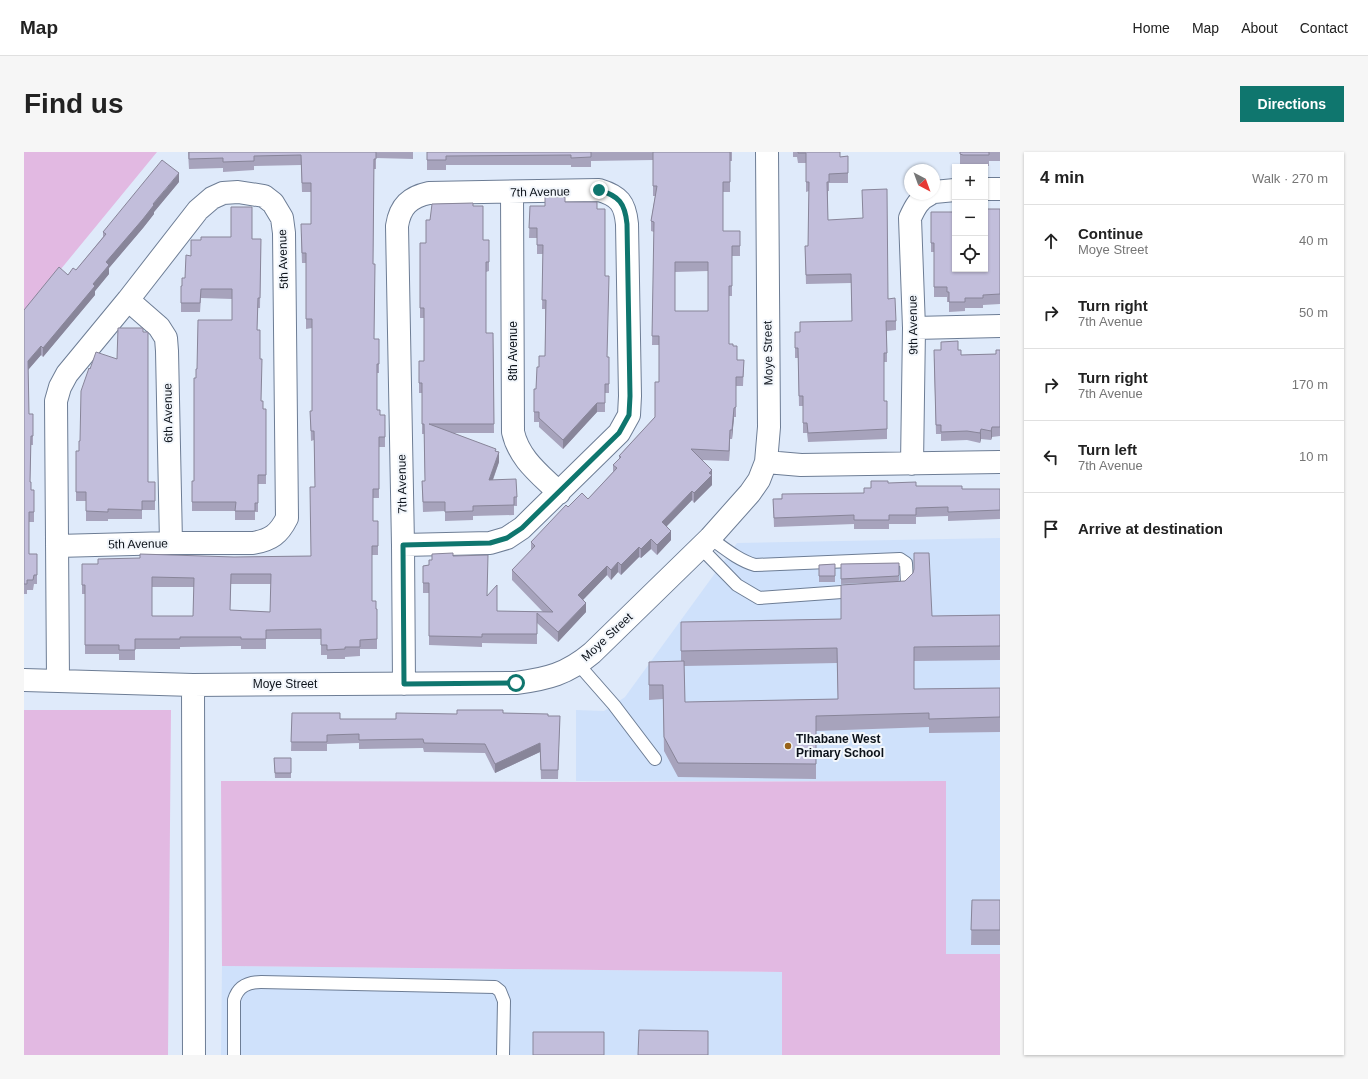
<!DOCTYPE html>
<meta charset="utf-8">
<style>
body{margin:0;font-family:Helvetica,sans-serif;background:#f6f6f6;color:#222}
.controls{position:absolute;right:12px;top:12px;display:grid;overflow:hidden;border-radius:0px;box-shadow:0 1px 3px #0004}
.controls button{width:36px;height:36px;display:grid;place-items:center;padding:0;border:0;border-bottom:1px solid #e0e0e0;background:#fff;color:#222;font:20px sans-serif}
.compass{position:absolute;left:880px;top:12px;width:36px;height:36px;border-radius:50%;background:#fff;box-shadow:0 1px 3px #0004;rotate:139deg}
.stop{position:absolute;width:12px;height:12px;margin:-9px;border:3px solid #0f766e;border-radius:50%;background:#fff}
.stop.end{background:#0f766e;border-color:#fff;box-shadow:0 1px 4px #0008}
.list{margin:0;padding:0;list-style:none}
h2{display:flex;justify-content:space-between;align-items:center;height:52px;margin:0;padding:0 16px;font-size:17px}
h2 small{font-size:13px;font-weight:400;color:#767676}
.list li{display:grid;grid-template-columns:26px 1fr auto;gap:12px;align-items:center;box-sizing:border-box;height:72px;padding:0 16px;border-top:1px solid #e0e0e0}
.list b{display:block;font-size:15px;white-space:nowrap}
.list p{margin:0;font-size:13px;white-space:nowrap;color:#767676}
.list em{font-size:13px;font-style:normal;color:#767676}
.icon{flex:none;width:22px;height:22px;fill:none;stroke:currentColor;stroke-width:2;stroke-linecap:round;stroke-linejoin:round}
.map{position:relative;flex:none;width:976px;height:903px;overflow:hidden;border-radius:0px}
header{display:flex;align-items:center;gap:24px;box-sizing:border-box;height:56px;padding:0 20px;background:#fff;border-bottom:1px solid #e0e0e0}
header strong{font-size:19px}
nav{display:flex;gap:22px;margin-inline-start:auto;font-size:14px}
.intro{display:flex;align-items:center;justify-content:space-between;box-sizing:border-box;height:96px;padding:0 24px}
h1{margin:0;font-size:28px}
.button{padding:10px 18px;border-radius:0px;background:#0f766e;color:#fff;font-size:14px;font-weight:700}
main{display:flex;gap:24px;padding:0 24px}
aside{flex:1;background:#fff;border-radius:0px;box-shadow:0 1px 3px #0004}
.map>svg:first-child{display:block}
</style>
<header>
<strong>Map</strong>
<nav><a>Home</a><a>Map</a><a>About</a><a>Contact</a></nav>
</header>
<div class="intro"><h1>Find us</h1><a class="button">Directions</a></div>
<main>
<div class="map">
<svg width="976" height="903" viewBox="0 0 976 903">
<rect width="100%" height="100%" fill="#dfeafa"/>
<!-- built -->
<path fill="#cfe1fb" d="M976 386V802H922V629H552V558L580 559 601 545 713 391Z
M198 814 759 820 758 903H197Z"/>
<!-- green -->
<path fill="#e2b9e2" d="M0 0H133L0 162Z
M0 558H147L144 903H0Z
M197 629 552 630 922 629V802H976V903H758V820L198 814Z"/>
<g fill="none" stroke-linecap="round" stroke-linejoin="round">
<!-- lane casing -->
<g stroke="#6d7d95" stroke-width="14">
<path id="lane" d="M686 386C700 396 714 408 731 413L876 407 882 411 883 431 878 437H872
M676 395 713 433 735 446 832 439
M554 512 590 553 631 607
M210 903V848C214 834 224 830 237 830L471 835 476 839 480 849 479 903"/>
</g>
<!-- street casing -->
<g stroke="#6d7d95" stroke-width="24">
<path id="street" d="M961 37H976
M488 40 489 280C495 307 516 322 535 341
M910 40 931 38
M104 148 135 175 142 186 143 199 147 391
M890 176 976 174
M742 310 777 313 976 310
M888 312 890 176 886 66C891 55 895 47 906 42
M379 393 466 391 483 386 498 376 595 281 605 263 606 244 603 72C601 51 595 44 575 38L405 41C386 45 376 54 373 74L379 393 380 532
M33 394 147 391H229C247 388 255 382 263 366L260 81 258 66 249 51 240 44 214 40 199 41 188 46 174 58 104 148 43 222 36 235 32 249 34 528
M0 528 169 533 492 531C523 527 543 522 568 501L686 386 726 341 735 328 742 310 745 275 743 0
M169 533 170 903"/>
</g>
<!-- lane -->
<use href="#lane" stroke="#fff" stroke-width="12"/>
<!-- street -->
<use href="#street" stroke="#fff" stroke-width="22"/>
</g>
<!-- wall -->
<path fill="#a7a3bc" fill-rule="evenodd" d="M164 0H389V7L352 6V17H350L349 112 350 187H355V221H353V258L356 263H361V295H355V346H349V369H354V403H348V449L352 457H353V497H336V504L321 505V507H303V503H297V487H242V497H217V494H209L156 495V497H111V508H95V502H61V442H58V412H74L210 405 287 404 291 335 290 288 287 289 286 259H288V176L282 177V111H278L277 82 287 72V40H278L277 13 230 14V18L199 20V16L165 17ZM207 432H247L246 460 206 458ZM128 435H170L169 464H128Z
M403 0H708V9H706V40H699V79H716V104H708V144H705V192L709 194 713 208H720L719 234H712V265H710L708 287H706L705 309 677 308 688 328V333L670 351 668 348 643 374 647 388 633 403 627 397 617 406 615 405 597 423 594 420 587 428 583 423 559 448 562 460 534 490 513 471V492L458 491V495L405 493V441H399V414L405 413 408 408 429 404 463 444 473 459 519 460 488 428V418L507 399V390L544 355 564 347 589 320V313L595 307V304L631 265 635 230V193H628L630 80 627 79V69L631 44H629V8L567 9V15H547V13H422V18H403ZM684 119V159H651V120Z
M769 0H816V5L824 4V31H805V39H804V68L864 147 872 169V178L863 179V210H860V249H863V287L784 290 783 281H779V254H775L774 206H771V180H776L828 169 827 131 782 132 781 94H784L785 39 782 40V11H774L773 5H769Z
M936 0H976V9H965V14H939L936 13Z
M155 30 130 60V62L119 76 85 116V122L71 139V143L19 205 17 203 4 218 5 262H9V293H7L6 330 7 338H10V370H5V402H13V432H10L9 438H3V442H0V158L52 118 79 85V80Z
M541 50 573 57 581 124 583 205H585V241H581V260H573L539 297 515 275V270H510V237H512L515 215 521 204V157H518L519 102H513V86H505L506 54H521Z
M449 54 459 88H465V119L462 120V181H469L470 281H430L472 299 475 310 469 328 493 345V354H490V363L449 364V368L421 369V359L399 360 398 329H401L400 282H398V241H395V209H400V166H396V91H402L406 68Z
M976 57V152L959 153V156H941V159L925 160V150H923V145H910V100H907V60L931 117Z
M207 85 228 87H237L236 156H234L233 178 237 249 239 257H242V332H234V360H231V368H211V359H168V329H170L172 226 173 217 208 168V147L177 146 176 160H157V134H158L161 126 167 104 177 88Z
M934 198 937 203 972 202 976 198V284L968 285 967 288 957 287 956 291 943 288 917 289V282H912L910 207Z
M66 217 124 330H131V358H118V367H84V369H62V349H52V299H55Z
M864 331 892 334 938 337H976V367L924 369V364L892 365V372H865V377H830V372L750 375 749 347 840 341 847 336Z
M890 401 908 464 976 463V508L890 509V537L976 536V580L905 581V575L792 579V627L654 625 640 599 639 547 625 548V510L657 509V470L817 467 881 429 889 421 890 418ZM813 511 814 547 661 550 660 514Z
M875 411V428L874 430 817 432V412Z
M811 412V430H795V413Z
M268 561 316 567H372L433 562 479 561 524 564H536L534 627H517L516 600 471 621 461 601 400 600 399 596 335 597V591L303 592V599H267Z
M250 606H267V626H251Z
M948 748H976V793H947Z"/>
<!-- shaded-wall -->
<path fill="#888599" d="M155 21V30L130 60V62L119 76 85 116V122L71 139V143L19 205V196L69 132 82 110Z
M17 194V203L4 218V209Z
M573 251V260L539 297V288Z
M710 256V265L708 287V278Z
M968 275V285L967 288V279Z
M957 277V287L956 291V281Z
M706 278V287L705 309V299Z
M475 300V310L465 338V328Z
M688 318V333L670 351V341Z
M668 339V348L638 379V370Z
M647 379V388L633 403V393Z
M627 387V397L617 406V397Z
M615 395V405L597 423V413Z
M594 410V420L587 428V418Z
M583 414V423L554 453V443Z
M562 451V460L534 490V480Z
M516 591V600L471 621V612Z"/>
<!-- building -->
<path fill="#c2bedb" stroke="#888599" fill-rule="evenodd" d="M165 0H352V7H350L349 112H351L350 187H355V212H353V258H356V263H361V285H355V337H349V369H354V394H348V449H352V457H353V487L336 488V495H321V497L303 498V493H297V477L242 478V487H217V485H156V487H111V498H95V493H61V433H58V412H74V407L116 406V402L210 405 287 404 286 335H291L290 279H287L286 259H288V167H282V101H278L277 72H287V31H278L277 3 230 4V9L199 10V6L165 7ZM207 422H247L246 460 206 458ZM128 425 170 426 169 464H128Z
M403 0H567V5L547 6V3L422 4V8H403Z
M629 0H706V30H699V79H716V94H708V134H705V192H709V194H713V208H720L719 225H712V255L710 256 708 278H706L705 299 667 297 688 318 685 321 688 323 670 341 668 339 638 370 647 379 633 393 627 387 617 397 615 395 597 413 594 410 587 418 583 414 554 443 562 451 534 480 513 461V482H458V485L405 484V431H399V414L405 413V408H408V402L429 401V404L464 403 463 444 473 433V459L529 460 488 418 511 394 507 390 542 353 544 355 558 341 564 347 593 316 589 313 597 305 595 304 631 265V230H635V184H628L630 70 627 69 633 34H629ZM651 110H684V159H651Z
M774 0H816V5L824 4V21L805 22V30H803L804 68 839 66 838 38 863 37 864 147 871 146 872 169H862L863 201H860V249H863V277L784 281 783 271H779V244H775L774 196H771V180H776V170L828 169 827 122 782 123 781 94H784L785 30H782V1H774Z
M936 0H965V3H939L936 2Z
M138 8 155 21 129 52 130 53 119 67 82 110 85 113 69 132 71 134 19 196 17 194 4 209 5 262H9V284H7L6 330H7V338H10V360H5V402H13V423H10L9 428H3V432H0V158L35 115 44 123 49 116 52 118 82 82 79 80Z
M521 45H541V50H573V57H581V124H585L583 205H585V232H581V251H573L539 288 515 266V260H510V237H512L513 215H515V204H521L522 148H518L519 93H513V76H505L506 54H521Z
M449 51V54H459V88H465V110H462V181H469L470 272H405L472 297 471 299 475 300 465 328 492 327 493 345H490V353L449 354V359L421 360V350H399L398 329H401L400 272H398V231H395V209H400V156H396V91H402V68H406L408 52Z
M207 55H228V87H237L236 146H234L233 178H236V207H238L237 249H239V257H242V323H234V351H231V359H211L212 350H168V329H170V226H172V217H173L174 168H208V137H177L176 151H157V134H158V126H161L162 103 167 104V88H177V85H207Z
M961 57H976V142L959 143V146H941V150H925V140H923V135H910V91H907V60H931V117H961Z
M94 176H119V180H124V330H131V349H118V358L84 357V360L62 359V340H52V299H55V289H56L57 239 65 216 66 217 72 200 93 207Z
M934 189V198H937V203L972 202V198H976V275H968L967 279 957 277 956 281 943 279 917 280V273H912L910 198H917V190Z
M847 329H864V331L892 330V334H938V337H976V358L924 360V355L892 356V363H865V368H830V363L750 366 749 347H758V342L840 341V336H847Z
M890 401H905L908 464 976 463V494L890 495V537L976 536V565L905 567V561L792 564V612L654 611 640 585 639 533H625V510L660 509 661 550 814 547 813 496 657 499V470L817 467V433L881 429 889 421 890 417Z
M875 411V423L874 424 817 427V412Z
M811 412V424H795V413Z
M433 558H479V561L524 562V564H536L534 618H517L516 591 471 612 461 592 400 591 399 587 335 588V582L303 583V590H267L268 561H316V567H372V561L433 562Z
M250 606H267V621H251Z
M948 748H976V778H947Z
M615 878 684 879V903H614Z
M509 880H580V903H509Z"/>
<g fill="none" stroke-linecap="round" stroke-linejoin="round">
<!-- route -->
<path stroke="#0f766e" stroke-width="5" d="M492 531 380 532 379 393 466 391 483 386 498 376 595 281 605 263 606 244 603 72C601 51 595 44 575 38"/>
</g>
<!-- markers -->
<circle fill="#98631b" stroke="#f3f7fc" stroke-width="1.5" cx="764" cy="594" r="4"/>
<g text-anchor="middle" stroke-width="4" stroke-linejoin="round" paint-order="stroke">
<!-- street labels -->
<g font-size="12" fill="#0c121a" stroke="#f3f7fc">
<text transform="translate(516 40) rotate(-1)" y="4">7th Avenue</text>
<text transform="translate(259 107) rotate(-92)" y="4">5th Avenue</text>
<text transform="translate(889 173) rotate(-91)" y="4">9th Avenue</text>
<text transform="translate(489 199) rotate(-90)" y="4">8th Avenue</text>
<text transform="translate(744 201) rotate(-91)" y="4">Moye Street</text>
<text transform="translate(144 261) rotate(-91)" y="4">6th Avenue</text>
<text transform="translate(378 332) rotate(-91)" y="4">7th Avenue</text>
<text transform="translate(114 392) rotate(-1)" y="4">5th Avenue</text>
<text transform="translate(583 485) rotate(-43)" y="4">Moye Street</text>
<text x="261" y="536">Moye Street</text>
</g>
<!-- poi labels -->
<g font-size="12" font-weight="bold" fill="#0c121a" stroke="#f3f7fc" text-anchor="start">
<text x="772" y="591">Tlhabane West<tspan x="772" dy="14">Primary School</tspan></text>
</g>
</g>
</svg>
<div class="controls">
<button>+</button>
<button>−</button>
<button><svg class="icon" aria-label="locate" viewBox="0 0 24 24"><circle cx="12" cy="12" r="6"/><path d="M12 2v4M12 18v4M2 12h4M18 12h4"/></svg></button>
</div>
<svg class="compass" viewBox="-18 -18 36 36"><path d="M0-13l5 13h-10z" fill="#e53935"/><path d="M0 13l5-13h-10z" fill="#767676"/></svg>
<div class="stop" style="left:492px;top:531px"></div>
<div class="stop end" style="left:575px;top:38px"></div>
</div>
<aside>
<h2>4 min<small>Walk · 270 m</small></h2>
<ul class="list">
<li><svg class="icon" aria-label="ahead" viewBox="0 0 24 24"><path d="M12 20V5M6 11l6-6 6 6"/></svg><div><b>Continue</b><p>Moye Street</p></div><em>40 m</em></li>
<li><svg class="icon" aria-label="right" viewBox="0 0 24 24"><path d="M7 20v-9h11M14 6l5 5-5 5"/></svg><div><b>Turn right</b><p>7th Avenue</p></div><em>50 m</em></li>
<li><svg class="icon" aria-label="right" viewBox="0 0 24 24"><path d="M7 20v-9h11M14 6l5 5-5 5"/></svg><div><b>Turn right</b><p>7th Avenue</p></div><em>170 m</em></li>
<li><svg class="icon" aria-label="left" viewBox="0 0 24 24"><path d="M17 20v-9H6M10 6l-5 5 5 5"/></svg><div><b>Turn left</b><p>7th Avenue</p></div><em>10 m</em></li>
<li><svg class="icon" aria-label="arrive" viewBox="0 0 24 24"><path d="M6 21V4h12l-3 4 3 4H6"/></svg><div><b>Arrive at destination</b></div></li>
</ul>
</aside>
</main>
